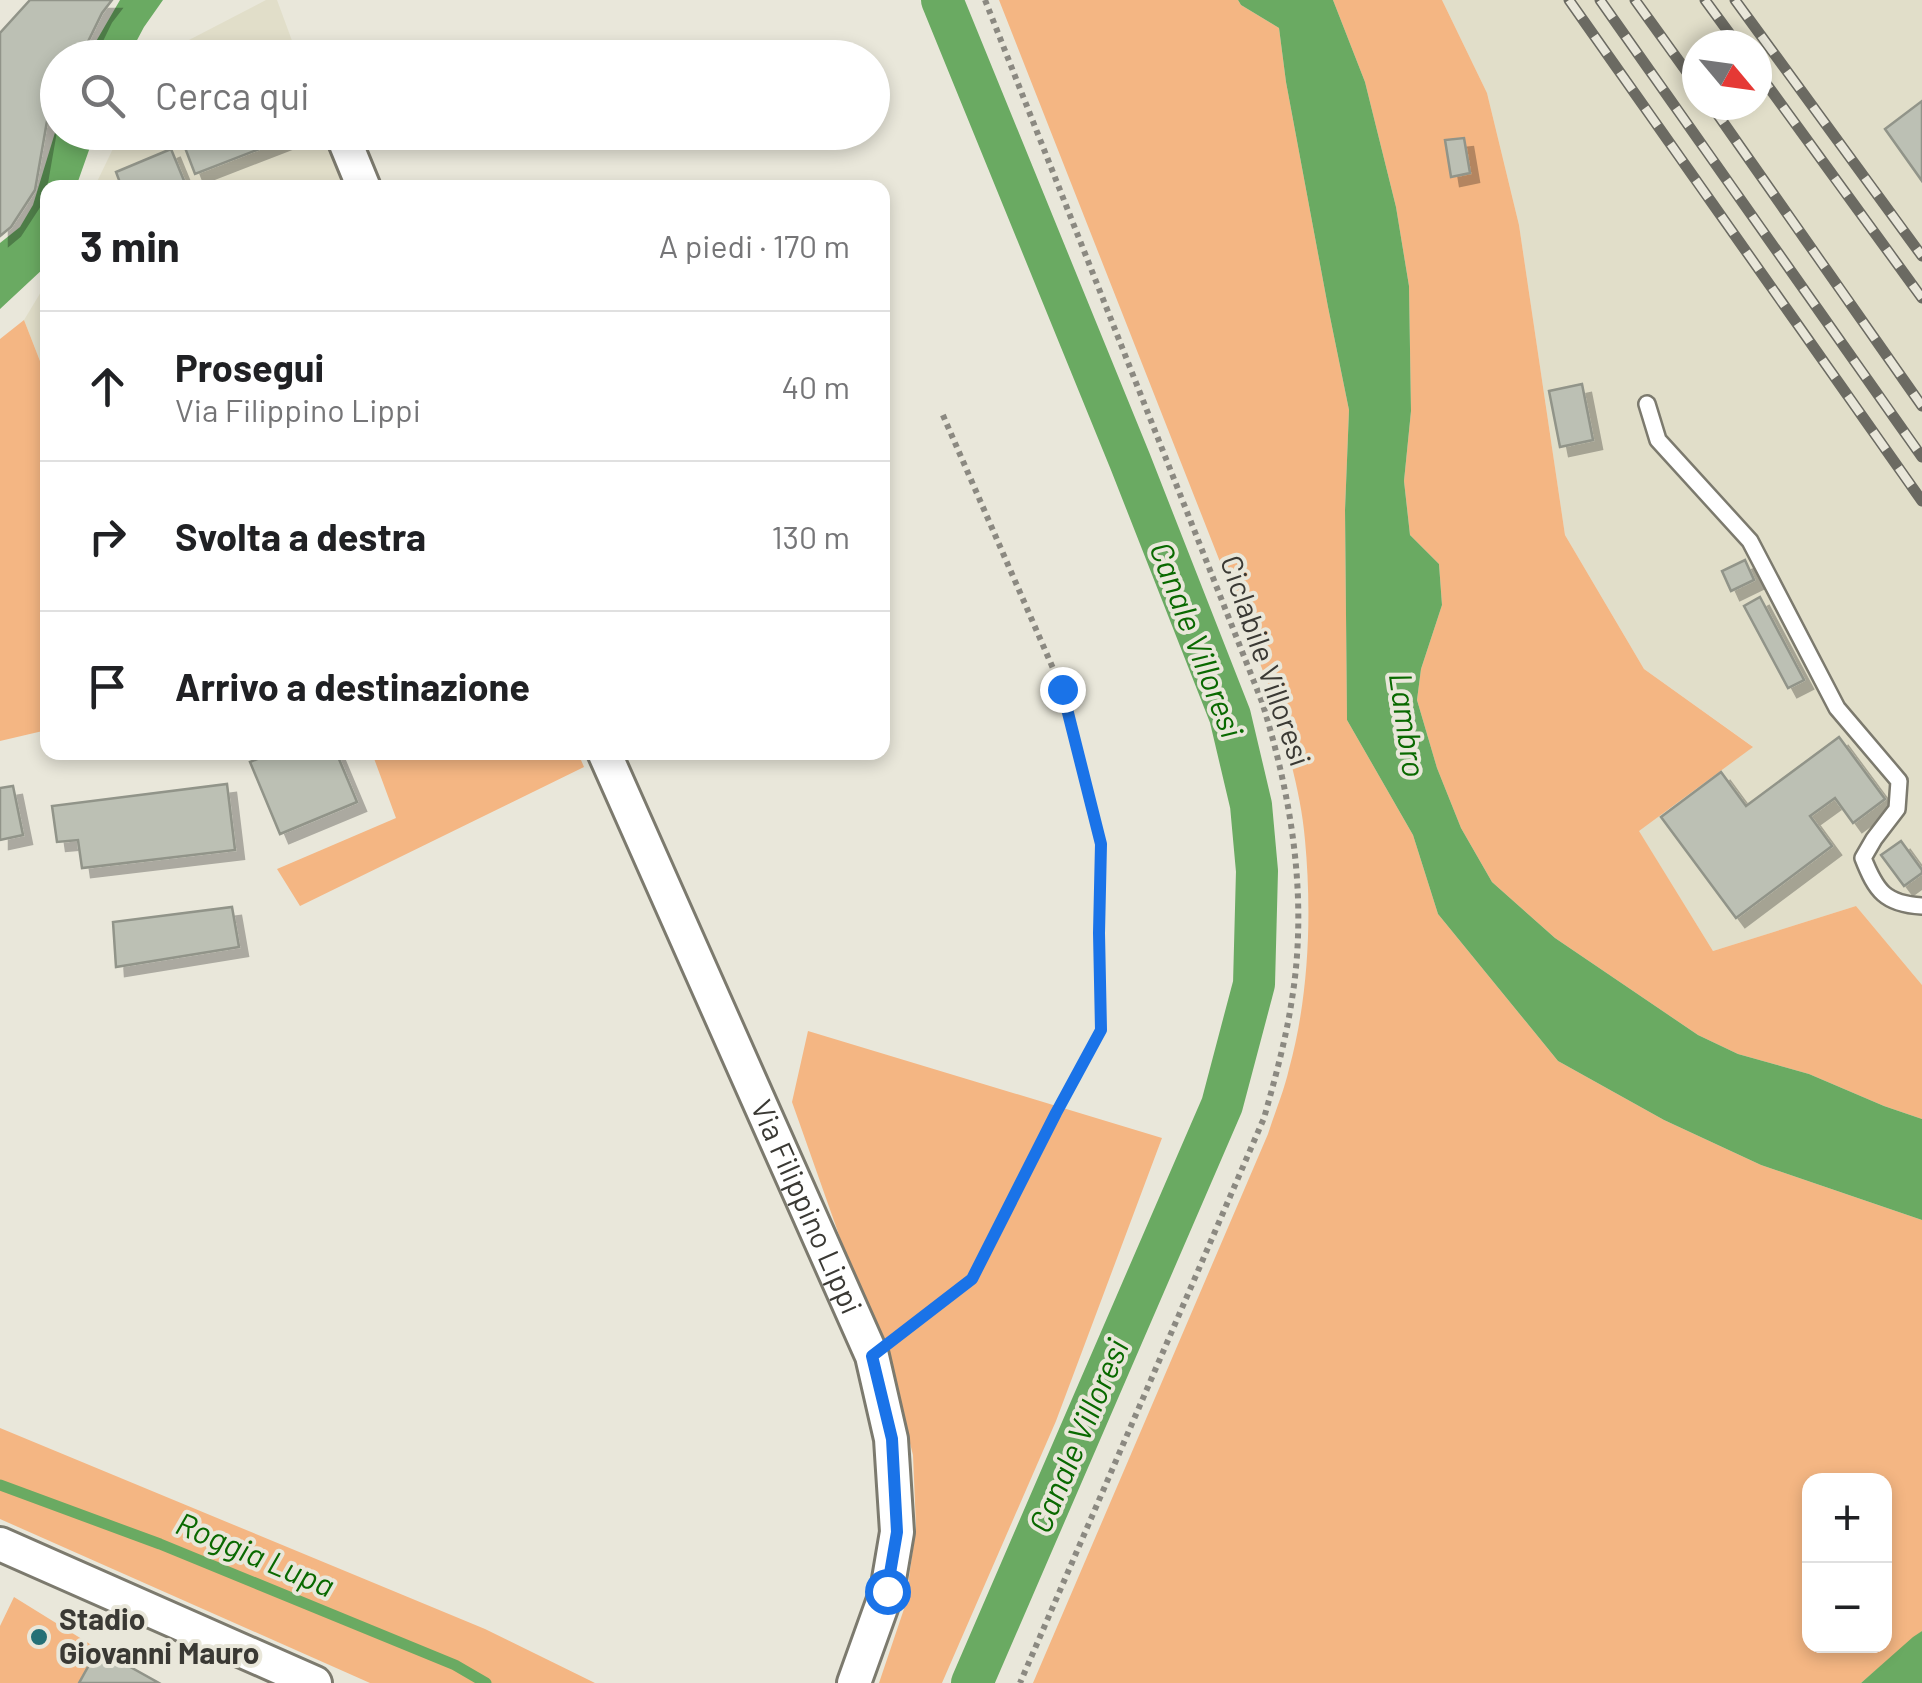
<!DOCTYPE html>
<html lang="it">
<meta charset="utf-8">
<style>
body{margin:0;font-family:Barlow,sans-serif;background:#f6f6f6;color:#202124}
.controls{position:absolute;right:30px;bottom:30px;display:grid;overflow:hidden;border-radius:20px;box-shadow:0 5px 15px #0003}
.controls button{width:90px;height:90px;display:grid;place-items:center;padding:0;border:0;border-bottom:2px solid #e0e0e0;background:#fff;color:#202124;font:50px sans-serif}
.compass{position:absolute;left:1682px;top:30px;width:90px;height:90px;border-radius:50%;background:#fff;box-shadow:0 5px 15px #0003;rotate:119deg}
.stop{position:absolute;width:30px;height:30px;margin:-22px;border:8px solid #1a73e8;border-radius:50%;background:#fff}
.stop.end{background:#1a73e8;border-color:#fff;box-shadow:0 2px 10px #0008}
.list{margin:0;padding:0;list-style:none}
h2{display:flex;justify-content:space-between;align-items:center;height:130px;margin:0;padding:0 40px;font-size:42px}
h2 small{font-size:32px;font-weight:400;color:#757577}
.list li{display:grid;grid-template-columns:65px 1fr auto;gap:30px;align-items:center;box-sizing:border-box;height:150px;padding:0 40px;border-top:2px solid #e0e0e0}
.list b{display:block;font-size:38px;white-space:nowrap}
.list p{margin:0;font-size:32px;white-space:nowrap;color:#757577}
.list em{font-size:32px;font-style:normal;color:#757577}
.icon{flex:none;width:55px;height:55px;fill:none;stroke:currentColor;stroke-width:2;stroke-linecap:round;stroke-linejoin:round}
.map{position:relative;flex:none;width:1922px;height:1683px;overflow:hidden}
.search{position:absolute;background:#fff;box-shadow:0 5px 15px #0003;left:40px;top:40px;width:850px;height:110px;display:flex;align-items:center;gap:25px;box-sizing:border-box;padding:0 35px;border-radius:55px;color:#757577;font-size:38px}
.panel{position:absolute;background:#fff;box-shadow:0 5px 15px #0003;left:40px;top:180px;width:850px;height:580px;border-radius:20px}
.map>svg:first-child{display:block}
</style>
<div class="map">
<svg width="1922" height="1683" viewBox="0 0 1922 1683">
<defs>
<filter id="shadow"><feDropShadow dx="9" dy="9" stdDeviation="0" flood-color="#0004"/></filter>
</defs>
<rect width="100%" height="100%" fill="#e9e7da"/>
<!-- built -->
<path fill="#e1dec9" fill-rule="evenodd" d="M266 0H277L298 57H160L162 54Z
M1442 0H1922V985L1856 906 1713 951 1638 830 1752 746 1644 669 1565 535 1519 225 1487 93ZM1697 45H1757V105H1697Z
M121 132 325 133 345 187 94 188Z
M47 282V379L24 320Z"/>
<!-- green -->
<path fill="#f4b683" fill-rule="evenodd" d="M999 0H1238L1241 5 1279 28 1286 82 1328 307 1349 410 1345 510 1347 720 1413 835 1438 914 1558 1061 1664 1120 1761 1165 1922 1220V1631L1861 1683H1033L1268 1134C1275 1112 1284 1091 1289 1069 1309 996 1312 915 1305 840 1301 792 1286 745 1274 699ZM1810 1480H1884V1646H1810Z
M1333 0H1442L1487 93 1519 225 1565 535 1644 669 1753 747 1639 831 1713 951 1856 906 1922 985V1119L1884 1106 1809 1074 1738 1054 1698 1035 1555 938 1492 882 1461 828 1437 768 1417 700 1421 669 1442 605 1439 564 1410 535 1404 481 1411 411 1409 286 1396 207 1365 82Z
M24 320 47 379V730L0 741V339Z
M372 753H578L584 767 300 906 277 869 396 818Z
M808 1031 1162 1138 1056 1421 942 1683H879L905 1606 916 1527 913 1455 895 1385 862 1300 792 1102Z
M0 1428 485 1629 595 1683H370L0 1519Z
M14 1597 98 1649 159 1683H0V1626Z"/>
<!-- water -->
<path fill="#6aaa62" d="M120 0H163L144 27 128 57H87Z
M1238 0H1333L1365 82 1396 207 1409 286 1411 411 1404 481 1410 535 1439 564 1442 605 1421 669 1417 700 1437 768 1461 828 1492 882 1555 938 1698 1035 1738 1054 1809 1074 1884 1106 1922 1119V1220L1761 1165 1664 1120 1558 1061 1438 914 1413 835 1347 720 1345 510 1349 410 1328 307 1286 82 1279 28 1241 5Z
M57 126 58 132 95 133 76 187 48 188V258L44 268 0 309V243L20 227 33 205Z
M1922 1631V1683H1861L1913 1637Z"/>
<g fill="none" stroke-linecap="round" stroke-linejoin="round">
<!-- stream -->
<path stroke="#6aaa62" stroke-width="11" d="M0 1485 160 1544 455 1665 486 1683"/>
<!-- canal -->
<path stroke="#6aaa62" stroke-width="42" d="M942 0 1130 461 1230 716 1251 805 1257 871 1254 984 1222 1105 972 1683"/>
</g>
<!-- building -->
<path fill="#bcc0b4" stroke="#919489" stroke-width="2.5" filter="url(#shadow)" d="M30 0H112L102 13 80 58H58V102L47 121 35 190 11 227 0 236V33Z
M1922 101V181L1885 129Z
M179 132H303L195 174Z
M1464 138 1470 173 1451 177 1445 140Z
M171 149 187 188H122L116 172Z
M1582 384 1593 440 1560 447 1549 391Z
M1745 560 1754 580 1731 591 1722 571Z
M1760 597 1804 680 1788 688 1744 606Z
M1839 737 1885 799 1853 823 1835 798 1810 816 1832 846 1736 918 1661 817 1721 772 1746 806Z
M274 752H336L357 802 280 834 250 762Z
M227 784 235 850 82 868 78 840 57 842 52 806Z
M13 786 23 835 0 840V788Z
M1901 841 1922 870V873L1904 886 1881 855Z
M232 907 239 947 116 967 113 922Z
M98 1649 159 1683H79Z"/>
<g fill="none" stroke-linecap="round" stroke-linejoin="round">
<!-- service casing -->
<g stroke="#7c7a6e" stroke-width="20">
<path id="service" d="M1647 404 1658 440 1750 541 1837 708 1899 781 1897 809 1874 839 1863 858C1876 891 1885 904 1922 906"/>
</g>
<!-- minor casing -->
<g stroke="#7c7a6e" stroke-width="38">
<g id="minor">
<path d="M341 132 364 188"/>
<path id="s1" d="M604 752 872 1356 891 1439 897 1532 887 1591 854 1683"/>
<path d="M0 1544 315 1683"/>
</g>
</g>
<!-- path -->
<path stroke="#8b8981" stroke-width="6" stroke-dasharray="5 5" stroke-linecap="butt" d="M985 0 1262 702C1292 798 1308 899 1292 999 1286 1039 1275 1079 1264 1118L1020 1683
M901 1334 972 1279 1056 1113 1101 1031 1099 933 1101 843 1062 689 942 413"/>
<!-- service -->
<use href="#service" stroke="#fff" stroke-width="15"/>
<!-- minor -->
<use href="#minor" stroke="#fff" stroke-width="32"/>
<!-- rail casing -->
<g stroke="#6b6a62" stroke-width="11">
<path id="rail" d="M1569 0 1922 501
M1600 0 1922 457
M1635 0 1697 86
M1705 0 1738 45
M1735 0 1922 256
M1757 71 1922 298
M1711 105 1922 406"/>
</g>
<!-- rail -->
<use href="#rail" stroke="#e9e7da" stroke-width="8" stroke-dasharray="22" stroke-linecap="butt"/>
</g>
<g fill="none" stroke-linecap="round" stroke-linejoin="round">
<!-- route -->
<path stroke="#1a73e8" stroke-width="12" d="M887 1591 897 1532 892 1439 872 1356 972 1279 1056 1113 1101 1030 1099 933 1101 844 1062 689"/>
</g>
<!-- markers -->
<circle fill="#257076" stroke="#e9e7da" stroke-width="4" cx="39" cy="1637" r="10"/>
<g text-anchor="middle" stroke-width="8" stroke-linejoin="round" paint-order="stroke">
<!-- street labels -->
<g font-size="30" fill="#3a3934" stroke="#e9e7da">
<text transform="translate(1265 661) rotate(71)" y="10">Ciclabile Villoresi</text>
<text dy="10" stroke="none"><textPath href="#s1" startOffset="498">Via Filippino Lippi</textPath></text>
</g>
<!-- poi labels -->
<g font-size="30" font-weight="bold" fill="#3a3934" stroke="#e9e7da" text-anchor="start">
<text x="59" y="1630">Stadio<tspan x="59" dy="34">Giovanni Mauro</tspan></text>
</g>
<!-- water labels -->
<g font-size="32" font-style="italic" fill="#096900" stroke="#e9e7da">
<text transform="translate(1196 640) rotate(69)" y="11">Canale Villoresi</text>
<text transform="translate(1407 725) rotate(82)" y="11">Lambro</text>
<text transform="translate(1079 1436) rotate(-67)" y="11">Canale Villoresi</text>
<text transform="translate(255 1555) rotate(23)" y="11">Roggia Lupa</text>
</g>
</g>
</svg>
<div class="controls">
<button>+</button>
<button>−</button>
</div>
<svg class="compass" viewBox="-18 -18 36 36"><path d="M0-13l5 13h-10z" fill="#e53935"/><path d="M0 13l5-13h-10z" fill="#757577"/></svg>
<div class="stop" style="left:887px;top:1591px"></div>
<div class="stop end" style="left:1062px;top:689px"></div>
<div class="search"><svg class="icon" aria-label="search" viewBox="0 0 24 24"><circle cx="10" cy="10" r="6"/><path d="M15 15l6 6"/></svg>Cerca qui</div>
<section class="panel">
<h2>3 min<small>A piedi · 170 m</small></h2>
<ul class="list">
<li><svg class="icon" aria-label="ahead" viewBox="0 0 24 24"><path d="M12 20V5M6 11l6-6 6 6"/></svg><div><b>Prosegui</b><p>Via Filippino Lippi</p></div><em>40 m</em></li>
<li><svg class="icon" aria-label="right" viewBox="0 0 24 24"><path d="M7 20v-9h11M14 6l5 5-5 5"/></svg><div><b>Svolta a destra</b></div><em>130 m</em></li>
<li><svg class="icon" aria-label="arrive" viewBox="0 0 24 24"><path d="M6 21V4h12l-3 4 3 4H6"/></svg><div><b>Arrivo a destinazione</b></div></li>
</ul>
</section>
</div>
